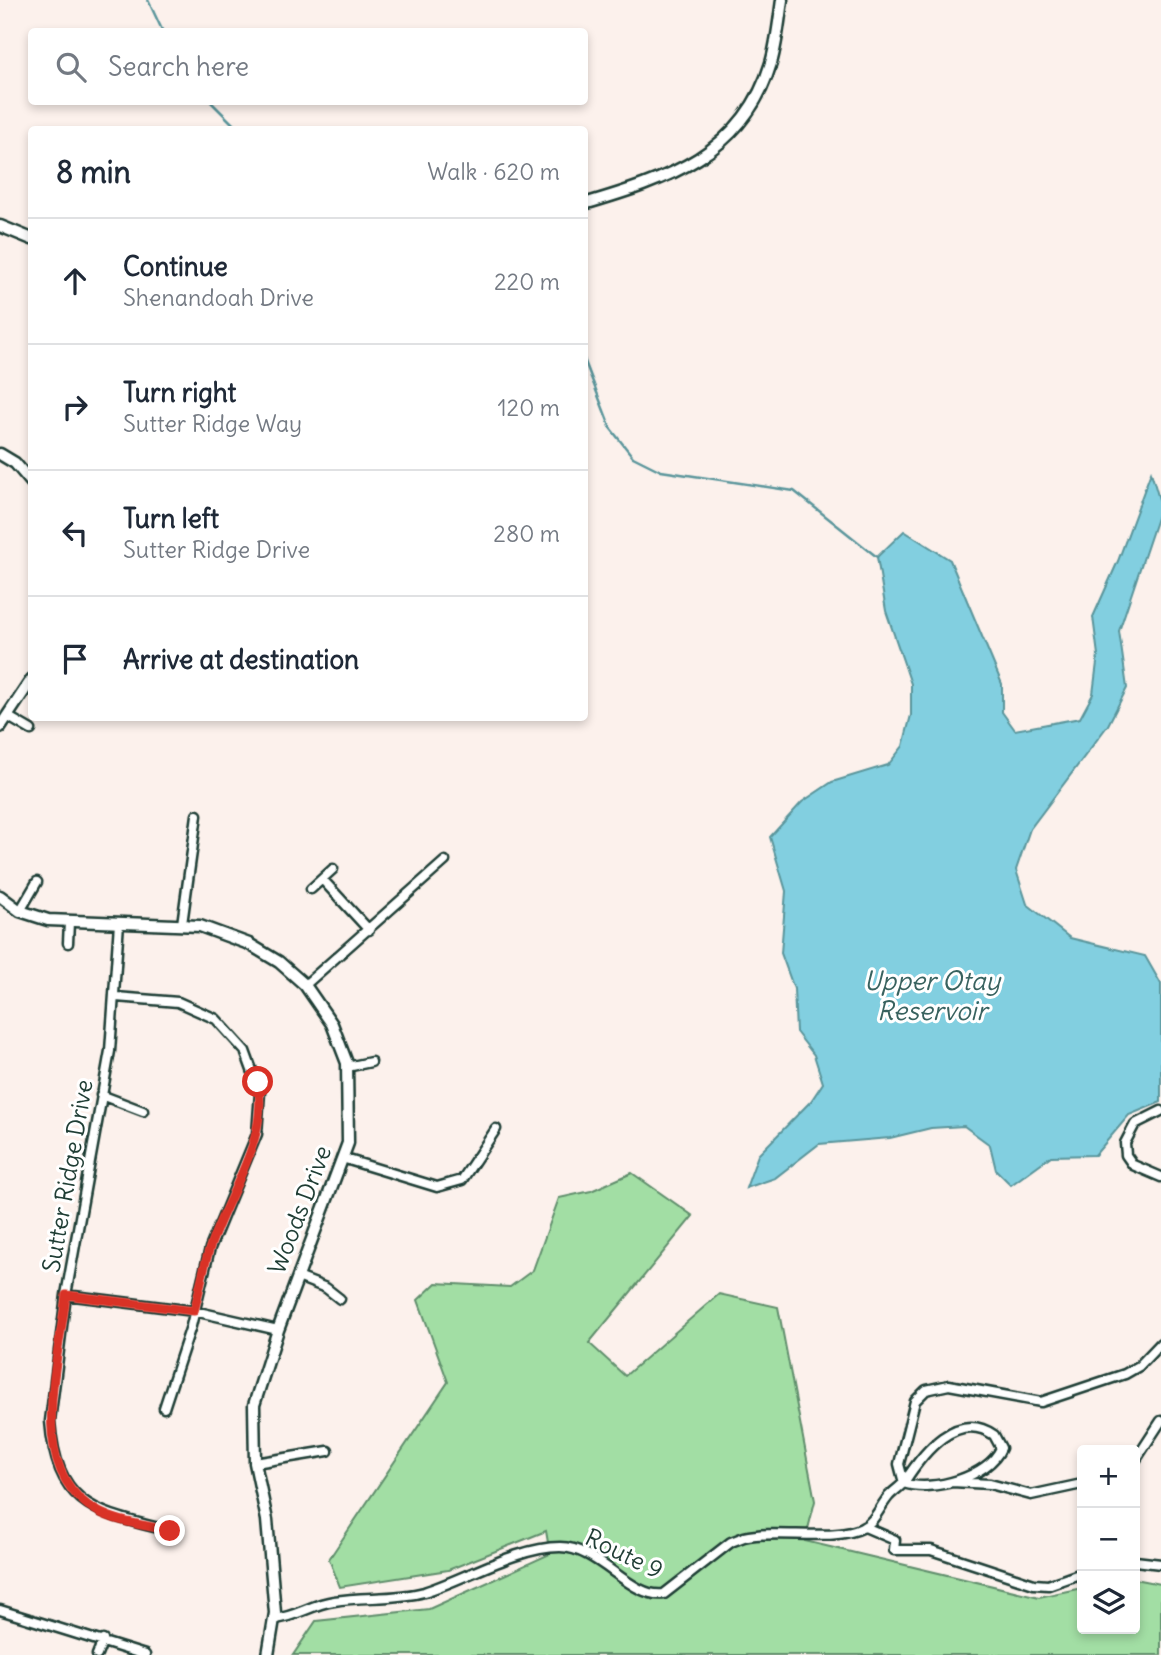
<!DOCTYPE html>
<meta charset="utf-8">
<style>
body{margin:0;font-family:Delius,sans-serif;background:#f6f6f7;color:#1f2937}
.controls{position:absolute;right:21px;bottom:21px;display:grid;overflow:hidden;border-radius:7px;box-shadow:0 4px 10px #0003}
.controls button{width:63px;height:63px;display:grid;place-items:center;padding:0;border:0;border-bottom:2px solid #e0e1e3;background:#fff;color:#1f2937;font:35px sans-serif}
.stop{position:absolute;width:21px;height:21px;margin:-16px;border:5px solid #d93025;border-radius:50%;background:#fff}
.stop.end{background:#d93025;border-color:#fff;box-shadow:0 2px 7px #0008}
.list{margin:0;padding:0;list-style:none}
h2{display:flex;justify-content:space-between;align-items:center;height:91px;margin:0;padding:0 28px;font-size:30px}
h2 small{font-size:23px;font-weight:400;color:#747a83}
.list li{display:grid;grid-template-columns:46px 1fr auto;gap:21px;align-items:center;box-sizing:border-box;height:126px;padding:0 28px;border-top:2px solid #e0e1e3}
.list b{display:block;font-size:26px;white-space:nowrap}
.list p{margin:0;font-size:23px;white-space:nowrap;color:#747a83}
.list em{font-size:23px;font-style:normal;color:#747a83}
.icon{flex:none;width:38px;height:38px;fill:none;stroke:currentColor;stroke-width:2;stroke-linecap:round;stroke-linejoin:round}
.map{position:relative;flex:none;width:1161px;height:1655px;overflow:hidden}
.search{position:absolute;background:#fff;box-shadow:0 4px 10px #0003;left:28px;top:28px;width:560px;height:77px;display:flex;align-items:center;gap:18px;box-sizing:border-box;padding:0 24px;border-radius:7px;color:#747a83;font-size:26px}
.panel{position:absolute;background:#fff;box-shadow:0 4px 10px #0003;left:28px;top:126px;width:560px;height:595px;border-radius:7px}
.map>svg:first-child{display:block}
</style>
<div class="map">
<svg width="1161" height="1655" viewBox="0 0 1161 1655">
<rect width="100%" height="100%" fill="#fcf1ec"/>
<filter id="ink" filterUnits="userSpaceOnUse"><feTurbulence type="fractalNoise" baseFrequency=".0143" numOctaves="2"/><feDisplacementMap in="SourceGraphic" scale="14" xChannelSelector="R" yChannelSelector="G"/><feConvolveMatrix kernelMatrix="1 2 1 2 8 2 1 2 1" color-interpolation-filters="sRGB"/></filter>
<g filter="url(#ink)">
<!-- green -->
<path fill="#a2dea4" stroke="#608e6c" stroke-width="2" d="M632 1173 693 1216 589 1343 625 1376 719 1294 778 1307 815 1501 805 1541 1039 1597 1082 1588V1629H1135V1579L1161 1584V1655H293L316 1621 429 1609 550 1554 546 1531 448 1570 340 1587 329 1559 448 1382 418 1300 436 1283 510 1287 533 1270 559 1198 591 1191Z"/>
<!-- water -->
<path fill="#82cfe0" stroke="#5a959b" stroke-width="2" d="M1151 472 1161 506 1119 631 1127 688 1108 725 1030 829 1016 870 1027 904 1070 938 1145 956 1161 984V1102L1129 1115 1095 1155 1051 1156 1011 1185 996 1170 990 1145 964 1126 931 1128 890 1138 819 1144 775 1178 746 1188 758 1155 811 1101 823 1083 814 1055 796 1032 794 989 781 953 786 891 770 837 802 802 832 782 888 765 903 746 911 715V684L886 611 877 557 904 531 950 560 1002 684V712L1015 730 1080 718 1093 694 1098 655 1093 617 1118 561Z"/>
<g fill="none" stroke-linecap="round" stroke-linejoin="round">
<!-- stream -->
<path stroke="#5a959b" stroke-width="2.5" d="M148 0 163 32
M211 102 239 130
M584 359 611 429 633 457 661 471 794 491 877 557"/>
<!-- minor casing -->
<g stroke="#1f3d34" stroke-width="13">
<path id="minor" d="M7 716 31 730
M322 879 369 930
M311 889 333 869
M20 911 37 882
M119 923 110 1051 66 1295 50 1421C57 1509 97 1512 170 1531
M182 924 197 815
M68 943 69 922
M305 985 445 861
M116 997 178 1002 216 1019 245 1051 260 1092 257 1134 210 1248 191 1326 164 1408
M347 1067 371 1062
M101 1095 143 1111
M1161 1111 1135 1124 1125 1143 1126 1155 1133 1165 1161 1177
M342 1158 437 1187 462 1180 496 1129
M298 1277 326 1288 340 1299
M66 1295 194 1311 278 1330
M1135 1461 1161 1421
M255 1463 328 1451
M952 1482 990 1484 1031 1495 1082 1484
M865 1527 895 1540 894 1550H931L1034 1584 1048 1585 1082 1573
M1135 1561 1161 1564
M0 1610 145 1655
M274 1619C296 1617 312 1604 334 1601 364 1596 395 1600 424 1592 466 1579 517 1547 560 1547 599 1547 631 1599 664 1594L731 1542 744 1537C776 1529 835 1542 862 1528 875 1522 880 1506 889 1496 894 1490 901 1487 905 1481 923 1453 957 1409 994 1435L1001 1448C989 1477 931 1493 904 1483L899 1464 915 1401 926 1390 949 1385 1041 1402 1125 1374 1139 1366 1161 1343
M97 1655 103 1640"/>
</g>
<!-- tertiary casing -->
<g stroke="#1f3d34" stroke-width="15">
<path id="tertiary" d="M584 204C666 180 744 154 771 63 777 43 779 21 782 0
M0 226 32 239
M0 454 15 463 32 483
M0 727 32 679
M0 896 20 911 48 920 200 926 249 944 279 962 305 985 332 1024 347 1063 348 1143 278 1330 254 1405 255 1463 267 1520 275 1613 268 1655"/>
</g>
<!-- minor -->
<use href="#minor" stroke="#fff" stroke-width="8"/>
<!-- tertiary -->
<use href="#tertiary" stroke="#fff" stroke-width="10"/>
</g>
</g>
<g fill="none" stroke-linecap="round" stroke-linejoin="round" filter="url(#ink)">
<!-- route -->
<path stroke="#d93025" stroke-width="9" d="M170 1531C148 1525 118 1523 97 1511 24 1471 59 1361 66 1295L194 1311C200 1290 203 1268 210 1247 228 1193 269 1141 258 1082"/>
</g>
<g text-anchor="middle" stroke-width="6" stroke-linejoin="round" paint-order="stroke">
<!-- street labels -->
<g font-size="24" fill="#1f3d34" stroke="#fff">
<text transform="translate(68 1176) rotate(-80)" y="8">Sutter Ridge Drive</text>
<text transform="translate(300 1210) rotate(-69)" y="8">Woods Drive</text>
<text transform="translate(624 1554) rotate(26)" y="8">Route 9</text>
</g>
<!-- water labels -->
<g font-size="26" font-style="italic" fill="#38625f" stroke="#fff">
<text x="932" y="990">Upper Otay<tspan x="932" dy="30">Reservoir</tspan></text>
</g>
</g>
</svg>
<div class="controls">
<button>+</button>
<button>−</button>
<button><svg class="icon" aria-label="layers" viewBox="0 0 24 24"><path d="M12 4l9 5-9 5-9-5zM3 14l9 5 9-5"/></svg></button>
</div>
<div class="stop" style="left:258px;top:1082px"></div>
<div class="stop end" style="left:170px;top:1531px"></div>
<div class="search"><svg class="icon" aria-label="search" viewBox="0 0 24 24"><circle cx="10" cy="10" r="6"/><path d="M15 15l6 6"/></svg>Search here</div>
<section class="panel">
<h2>8 min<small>Walk · 620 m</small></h2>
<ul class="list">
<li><svg class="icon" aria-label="ahead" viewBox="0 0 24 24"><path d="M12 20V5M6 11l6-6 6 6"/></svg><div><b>Continue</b><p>Shenandoah Drive</p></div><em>220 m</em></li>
<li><svg class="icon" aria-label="right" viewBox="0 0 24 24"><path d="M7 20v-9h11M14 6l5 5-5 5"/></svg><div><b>Turn right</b><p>Sutter Ridge Way</p></div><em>120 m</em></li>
<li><svg class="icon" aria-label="left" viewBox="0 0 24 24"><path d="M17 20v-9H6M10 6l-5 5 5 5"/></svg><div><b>Turn left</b><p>Sutter Ridge Drive</p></div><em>280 m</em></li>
<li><svg class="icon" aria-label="arrive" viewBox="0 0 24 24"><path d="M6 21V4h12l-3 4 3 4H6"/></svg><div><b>Arrive at destination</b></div></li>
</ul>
</section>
</div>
